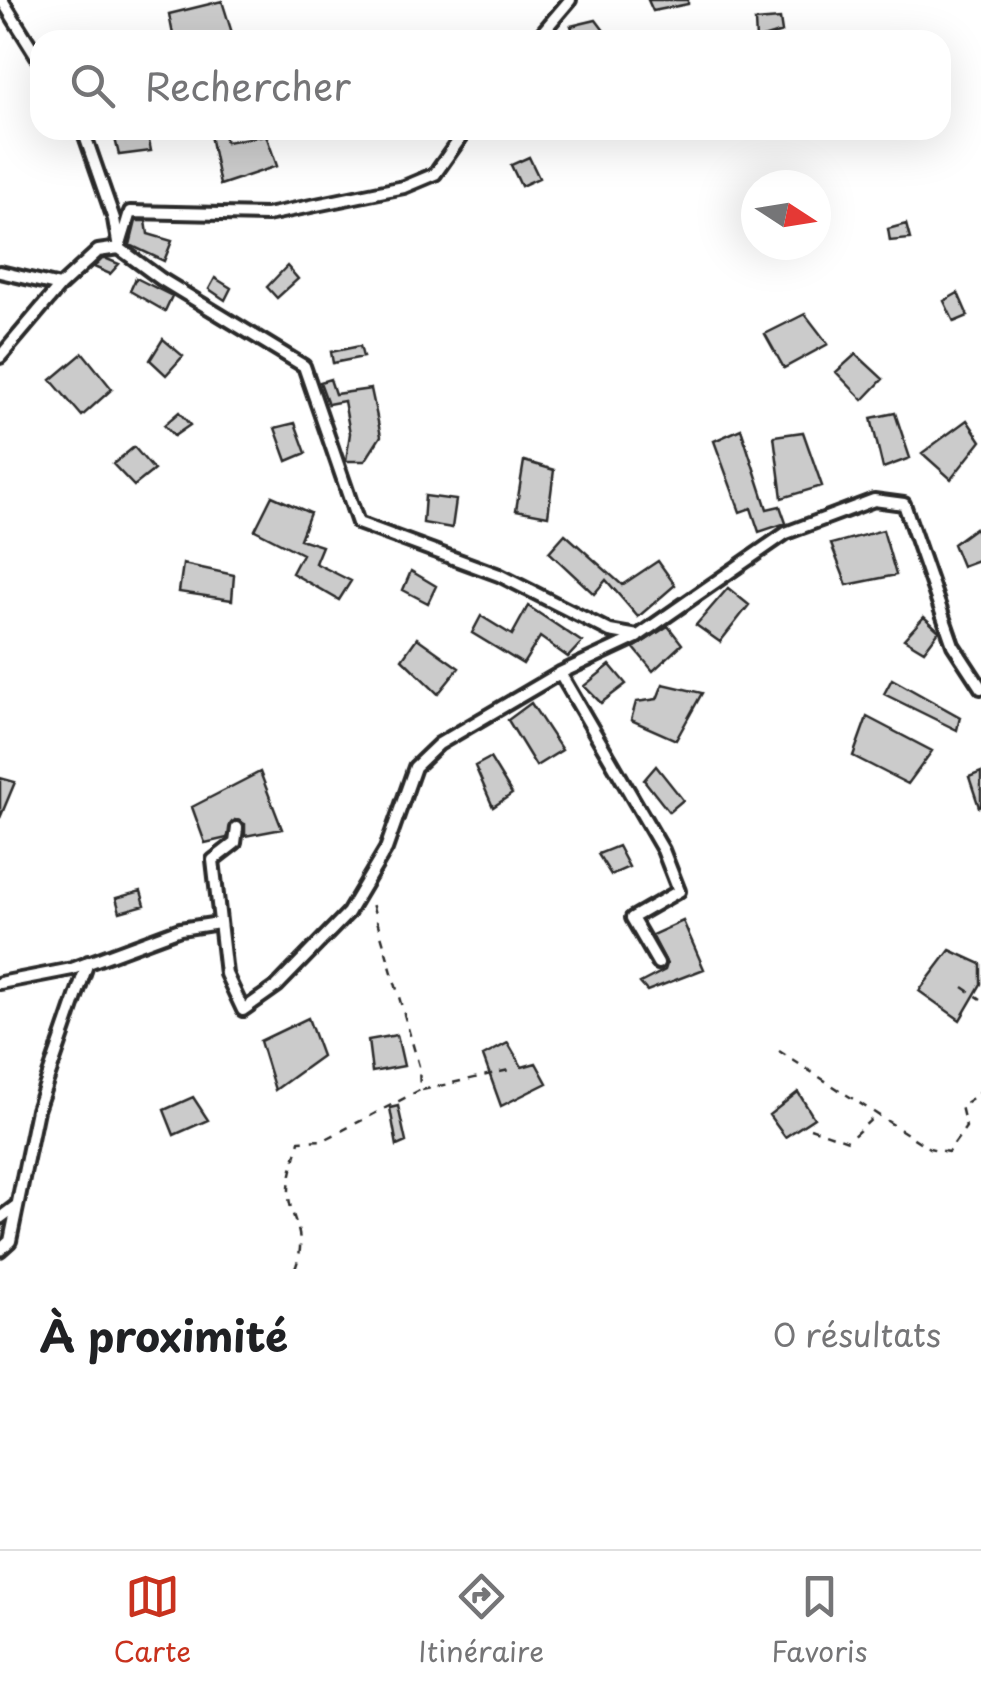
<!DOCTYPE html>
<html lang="fr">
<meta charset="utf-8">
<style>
body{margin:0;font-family:"Playpen Sans",sans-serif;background:#f6f6f6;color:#202124}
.compass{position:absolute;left:741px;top:170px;width:90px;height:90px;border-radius:50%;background:#fff;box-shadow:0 10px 40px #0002;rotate:102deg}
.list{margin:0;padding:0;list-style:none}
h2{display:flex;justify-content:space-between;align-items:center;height:130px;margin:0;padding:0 40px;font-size:42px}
h2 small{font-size:32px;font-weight:400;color:#757577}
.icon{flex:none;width:55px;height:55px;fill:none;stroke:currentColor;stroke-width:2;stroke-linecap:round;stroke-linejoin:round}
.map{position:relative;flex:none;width:981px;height:1269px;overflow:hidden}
.search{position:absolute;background:#fff;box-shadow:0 10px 40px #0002;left:30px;right:30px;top:30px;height:110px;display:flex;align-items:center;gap:25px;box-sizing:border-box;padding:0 35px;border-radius:30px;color:#757577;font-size:38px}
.sheet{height:280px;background:#fff}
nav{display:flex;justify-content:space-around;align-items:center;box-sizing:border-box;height:140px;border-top:2px solid #e0e0e0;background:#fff;font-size:28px;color:#757577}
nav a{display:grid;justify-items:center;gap:5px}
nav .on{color:#c8321e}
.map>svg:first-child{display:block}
</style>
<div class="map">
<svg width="981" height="1269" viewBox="0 0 981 1269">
<rect width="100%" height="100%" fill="#fff"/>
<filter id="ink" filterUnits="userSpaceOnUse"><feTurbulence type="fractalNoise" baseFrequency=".01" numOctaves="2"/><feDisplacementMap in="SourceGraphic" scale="20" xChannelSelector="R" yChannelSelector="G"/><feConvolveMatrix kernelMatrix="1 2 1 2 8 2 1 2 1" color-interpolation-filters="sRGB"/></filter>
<g filter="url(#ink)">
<!-- building -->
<path fill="#cbcbcb" stroke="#2b2b2b" stroke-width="2.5" d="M648 0H688V4L653 11Z
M222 1 232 33 174 40 169 14Z
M780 19 782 32 756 40 755 21Z
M596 20 611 40H576L571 26Z
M113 130H147L151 151 119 155Z
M209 130H222L226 142 266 135 277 166 220 185Z
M529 157 539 178 521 186 511 165Z
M136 221H146L148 234 172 241 164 261 130 245Z
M906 224 910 239 890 241 888 229Z
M102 259H107L119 264 110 274 94 267Z
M287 266 298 279 277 298 267 287Z
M136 278 172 296 165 311 130 291Z
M215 278 231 288 225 300 209 289Z
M958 293 968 316 954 322 944 301Z
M805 314 828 344 784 368 765 334Z
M163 339 183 356 166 375 150 360Z
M360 346 363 357 333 363 331 352Z
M83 353 112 389 82 416 51 380Z
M856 354 883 379 863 400 836 372Z
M330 379 335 394 371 389 381 436 365 461H346L350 433 344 401 328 404 320 382Z
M179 412 190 425 174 436 164 425Z
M895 413 910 458 883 468 871 418Z
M967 420 981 441 951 479 922 453Z
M295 423 306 453 287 461 275 428Z
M741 429 767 509 780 506 786 523 759 532 751 508 740 512 714 441Z
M803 432 822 486 782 498 774 436Z
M134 447 154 470 134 486 113 464Z
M524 461 554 470 548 516 516 510Z
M272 496 310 513 300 539 322 546 315 563 351 581 339 600 292 573 302 554 255 530Z
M425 496 456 500 452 528 423 523Z
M975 528 981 540V559L962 566 953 544Z
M883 530 896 575 847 585 831 544Z
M565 534 622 585 658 561 675 585 638 617 606 580 594 594 549 552Z
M183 564 234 575 232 600 179 592Z
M411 571 436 586 428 603 403 590Z
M728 588 749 605 720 642 696 625Z
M528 606 582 642 568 657 540 637 523 664 472 633 481 616 512 635Z
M924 617 939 631 924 651 904 639Z
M668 626 682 644 653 671 634 648Z
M417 638 459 668 438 694 402 659Z
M610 665 626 684 601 703 584 686Z
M892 679 960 717 957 730 884 694Z
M663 684 702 693 676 740 631 720 636 702 657 699Z
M531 703 562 750 536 766 508 720Z
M867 717 932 751 908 784 853 756Z
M490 758 512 794 493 807 475 766Z
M656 766 683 800 669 812 644 780Z
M260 772 282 829 245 836V824L235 820 227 838 205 843 192 807Z
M981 772V806L979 807 969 777Z
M0 778 15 782 0 818Z
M618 846 629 867 611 875 598 854Z
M141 891 145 905 120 912 116 898Z
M683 921 704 969 647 991 640 983 665 970 667 964 652 935Z
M950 950 981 964V984L960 1020 919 991Z
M308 1018 322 1056 275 1090 260 1041Z
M397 1035 404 1066 372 1072 368 1040Z
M508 1043 522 1067 536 1063 547 1083 501 1106 483 1056Z
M798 1092 814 1118 785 1137 769 1115Z
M193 1097 208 1120 174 1135 164 1110Z
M398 1106 406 1142 397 1146 390 1108Z"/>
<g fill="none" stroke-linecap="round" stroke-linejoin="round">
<!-- minor casing -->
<g stroke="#2b2b2b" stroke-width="18">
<path id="minor" d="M2 0 40 61
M536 40 570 0
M83 130 114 219 119 248 161 279 304 366 358 523 499 575 610 631 638 636 786 533 874 500 904 504 953 645 981 688
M0 272 60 286 98 251 119 248 130 212 267 215 404 187 435 174 466 130
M0 357 60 286
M560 673 663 850 679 891 632 918 658 963
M237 828 235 843 213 860 226 974 243 1010 277 986 348 913 386 849 415 767 439 744 560 673 637 637
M0 983 72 969 180 929 219 923
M0 1218 16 1206
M0 1250 10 1241 37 1110 88 962"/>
</g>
<!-- path -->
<path stroke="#2b2b2b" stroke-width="2.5" stroke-dasharray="8 8" stroke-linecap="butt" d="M201 40V38
M963 987 981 999
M779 1051 929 1148 948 1152 966 1127 961 1106 981 1092
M422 1090 513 1069
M810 1128 848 1141 876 1115
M295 1269C310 1231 287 1218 289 1190 289 1175 296 1157 299 1141L324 1140 420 1090 419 1066 371 900"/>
<!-- minor -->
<use href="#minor" stroke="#fff" stroke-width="10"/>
</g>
</g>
</svg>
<svg class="compass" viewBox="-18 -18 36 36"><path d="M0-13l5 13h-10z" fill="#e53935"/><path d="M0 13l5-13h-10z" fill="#757577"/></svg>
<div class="search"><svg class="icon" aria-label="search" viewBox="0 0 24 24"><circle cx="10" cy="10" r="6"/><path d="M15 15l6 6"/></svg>Rechercher</div>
</div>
<section class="sheet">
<h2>À proximité<small>0 résultats</small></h2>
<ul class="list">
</ul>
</section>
<nav>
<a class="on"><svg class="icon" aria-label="map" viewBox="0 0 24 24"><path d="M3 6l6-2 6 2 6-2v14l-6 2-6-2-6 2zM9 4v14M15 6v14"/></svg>Carte</a>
<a><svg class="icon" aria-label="directions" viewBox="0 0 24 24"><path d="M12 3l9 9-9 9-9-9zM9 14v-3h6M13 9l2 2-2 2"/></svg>Itinéraire</a>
<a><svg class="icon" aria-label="saved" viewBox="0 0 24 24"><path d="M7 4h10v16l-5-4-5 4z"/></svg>Favoris</a>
</nav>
